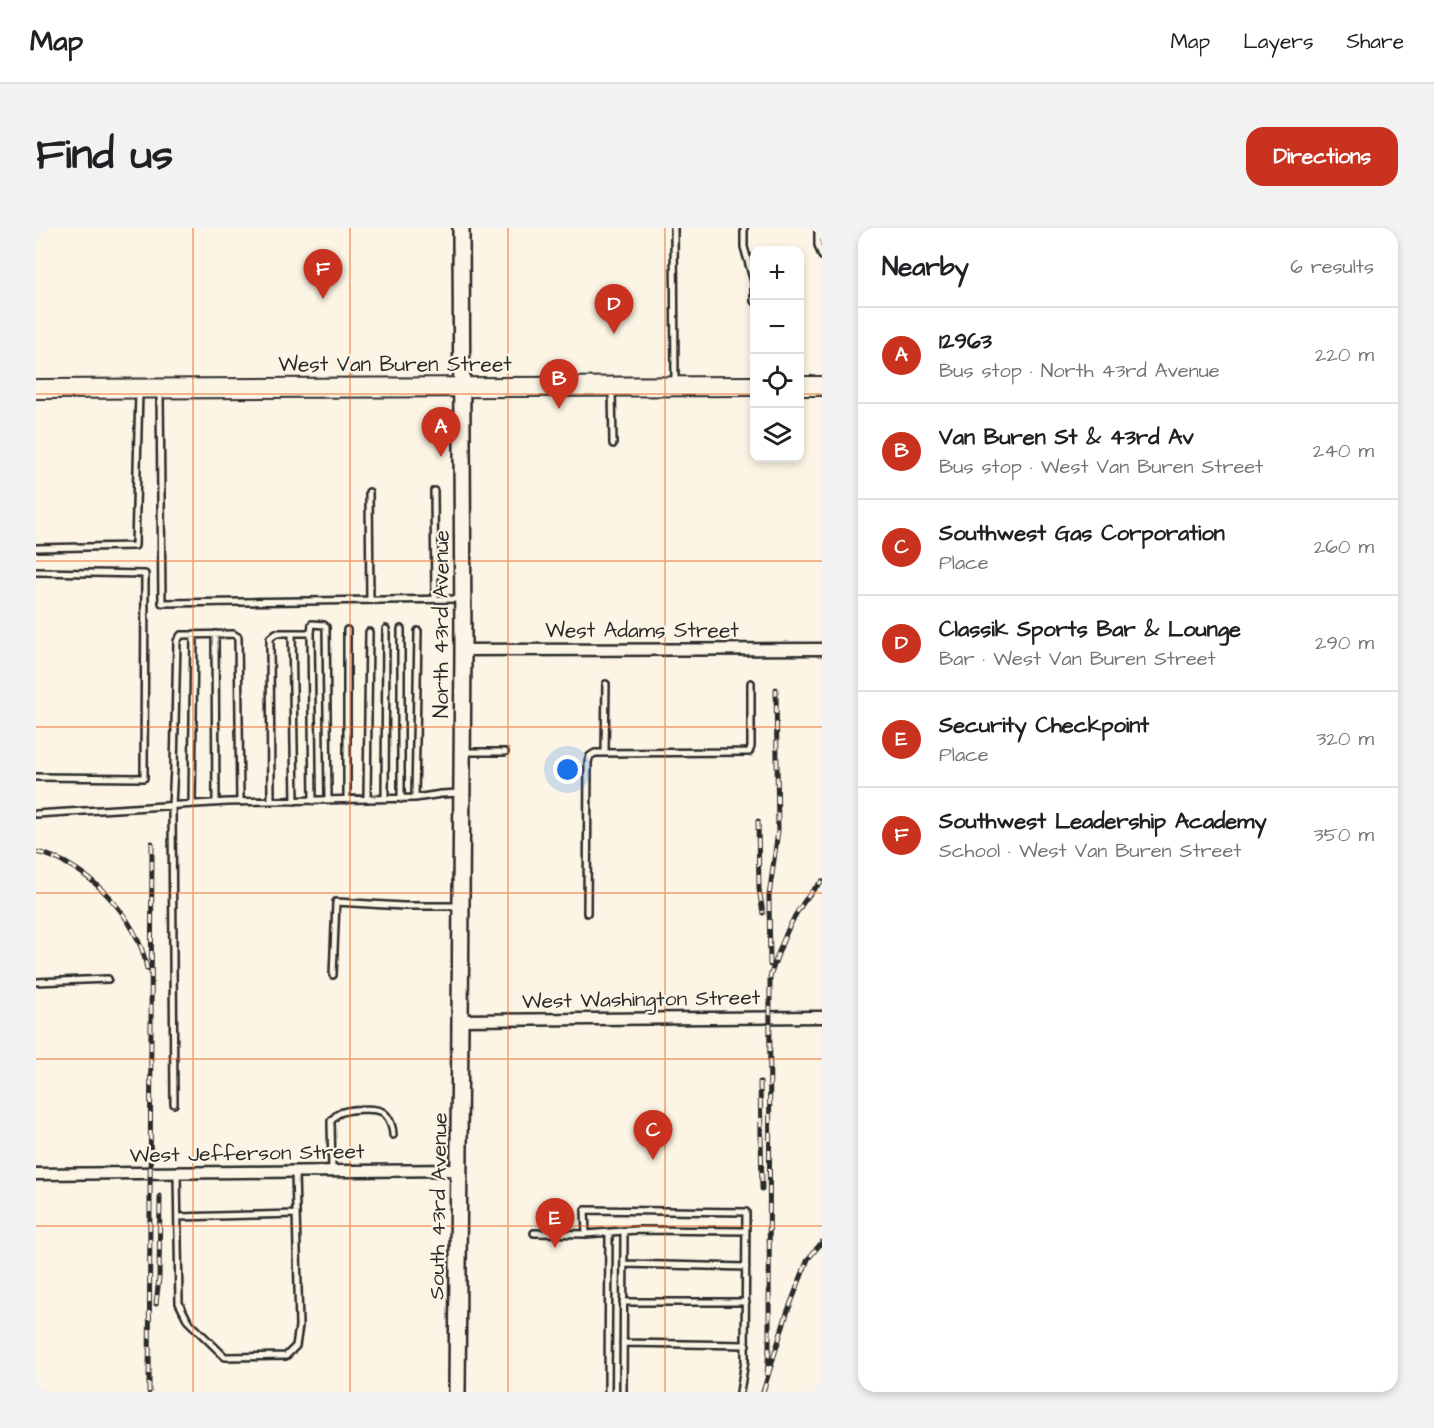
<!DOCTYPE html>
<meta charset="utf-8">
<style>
body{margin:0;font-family:"Architects Daughter",sans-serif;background:#f2f2f2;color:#202124}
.controls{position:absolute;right:18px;top:18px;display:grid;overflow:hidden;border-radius:12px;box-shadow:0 3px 9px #0003}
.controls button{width:54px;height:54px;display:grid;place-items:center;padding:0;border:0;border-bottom:2px solid #e0e0e0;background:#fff;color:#202124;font:30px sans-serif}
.you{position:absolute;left:532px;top:542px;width:21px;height:21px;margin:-15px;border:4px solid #fff;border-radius:50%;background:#1a73e8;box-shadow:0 0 0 9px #1a73e833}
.badge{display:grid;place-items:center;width:39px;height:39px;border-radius:50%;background:#c8321e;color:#fff;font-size:20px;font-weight:700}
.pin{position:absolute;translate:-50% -50px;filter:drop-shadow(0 2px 3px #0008)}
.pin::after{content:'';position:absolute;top:32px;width:21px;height:18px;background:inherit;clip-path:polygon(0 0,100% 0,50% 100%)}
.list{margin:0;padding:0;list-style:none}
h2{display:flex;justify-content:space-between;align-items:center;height:78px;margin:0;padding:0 24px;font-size:26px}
h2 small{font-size:20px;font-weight:400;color:#757577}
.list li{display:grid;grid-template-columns:39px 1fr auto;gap:18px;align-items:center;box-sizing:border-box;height:96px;padding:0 24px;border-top:2px solid #e0e0e0}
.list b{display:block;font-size:22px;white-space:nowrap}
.list p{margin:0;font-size:20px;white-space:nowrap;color:#757577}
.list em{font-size:20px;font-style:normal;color:#757577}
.icon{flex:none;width:33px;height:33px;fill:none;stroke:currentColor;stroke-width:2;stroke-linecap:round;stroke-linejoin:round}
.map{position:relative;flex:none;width:786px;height:1164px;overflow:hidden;border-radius:18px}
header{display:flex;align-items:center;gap:36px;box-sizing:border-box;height:84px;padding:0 30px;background:#fff;border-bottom:2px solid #e0e0e0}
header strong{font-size:28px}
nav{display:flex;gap:33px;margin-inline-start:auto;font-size:21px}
.intro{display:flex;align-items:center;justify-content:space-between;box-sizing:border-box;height:144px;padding:0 36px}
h1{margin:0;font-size:42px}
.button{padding:15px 27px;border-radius:18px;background:#c8321e;color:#fff;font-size:21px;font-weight:700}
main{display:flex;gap:36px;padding:0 36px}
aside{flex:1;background:#fff;border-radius:18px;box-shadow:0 3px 9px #0003}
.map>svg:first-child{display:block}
</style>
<header>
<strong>Map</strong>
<nav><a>Map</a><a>Layers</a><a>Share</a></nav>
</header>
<div class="intro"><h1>Find us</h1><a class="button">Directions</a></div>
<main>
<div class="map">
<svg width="786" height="1164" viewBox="0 0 786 1164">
<rect width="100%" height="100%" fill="#fcf5e5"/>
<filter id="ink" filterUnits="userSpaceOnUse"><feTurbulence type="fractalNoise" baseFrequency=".0167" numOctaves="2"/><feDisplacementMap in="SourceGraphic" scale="12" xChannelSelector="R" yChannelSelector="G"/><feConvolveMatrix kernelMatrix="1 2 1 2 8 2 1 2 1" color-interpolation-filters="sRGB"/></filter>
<g filter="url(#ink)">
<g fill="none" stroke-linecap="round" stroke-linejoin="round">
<!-- service casing -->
<g stroke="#2b2b2b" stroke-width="10">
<path id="service" d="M638 0 639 156
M708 0V19L718 54V73
M782 0V17L786 28
M576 163 577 216
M124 164 126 375 425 371
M398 263 399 371
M333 264 334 372
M0 320 99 318 103 164
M0 344 109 346 108 550 0 549
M365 401V571
M311 402V572
M256 405 259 573
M275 405 277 573
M179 406 180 575
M428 524H469
M569 525 570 456
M379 570 382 403
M331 571 333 404
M349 571 350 401
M235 573 234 410 240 405H275L276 396 288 397 290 399 292 572
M156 576 158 406
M0 586 192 574 379 570 405 566 424 565
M551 685 552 534 554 528 559 525 713 524 715 519V455
M297 747 300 674 367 678H424
M0 754 72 751
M138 876 136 578 138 540 141 413 145 407 197 406 202 409 204 574
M296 944 295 893C296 892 301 886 302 886 310 881 341 879 348 885 354 890 357 900 357 907
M141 945 143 1075 152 1093 189 1129 250 1128 260 1118 263 1098 259 944
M142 989 260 986
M498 1005 550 1006 549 982 710 984 709 1133 704 1164
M550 1006 600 1002 710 1003
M588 1036 710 1039
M587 1074H710
M587 1115 710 1117
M572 1164 573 1004
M587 1164 588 1003"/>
</g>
<!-- minor casing -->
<g stroke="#2b2b2b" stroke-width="15">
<path id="minor" d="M427 422 786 421
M425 792 786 789
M0 946 423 942"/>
</g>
<!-- secondary casing -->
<g stroke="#2b2b2b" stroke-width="20">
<path id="secondary" d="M421 1164 427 422 425 0"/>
</g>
<!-- primary casing -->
<g stroke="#2b2b2b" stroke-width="22">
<path id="primary" d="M764 158H786
M0 161 718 158"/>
</g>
<!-- service -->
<use href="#service" stroke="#fcf5e5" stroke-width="5"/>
<!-- minor -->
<use href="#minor" stroke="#fcf5e5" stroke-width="10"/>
<!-- secondary -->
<use href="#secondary" stroke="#fcf5e5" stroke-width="15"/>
<!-- primary -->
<use href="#primary" stroke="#fcf5e5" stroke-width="18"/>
<!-- rail casing -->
<g stroke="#2b2b2b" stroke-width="5">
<path id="rail" d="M722 593 723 661 727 685
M0 624C50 634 103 690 111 741
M734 737 733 668 742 603 740 461
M724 854 726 961
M120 1076 123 1050 124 968
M731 1147 733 1120 734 749C746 713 758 679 786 653
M113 1164 116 615
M727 1164 751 1085 772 1031 786 1014"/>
</g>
<!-- rail -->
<use href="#rail" stroke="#fcf5e5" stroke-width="3" stroke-dasharray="9" stroke-linecap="butt"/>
</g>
</g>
<!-- grid -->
<path fill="none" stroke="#e8590c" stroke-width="1.5" stroke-opacity="0.55" d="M157 0V1164M314 0V1164M472 0V1164M629 0V1164M0 166H718M764 166H786M0 333H786M0 499H786M0 665H786M0 831H786M0 998H786"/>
<g text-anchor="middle" stroke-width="4.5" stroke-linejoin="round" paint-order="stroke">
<!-- street labels -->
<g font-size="21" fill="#2b2b2b" stroke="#fcf5e5">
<text x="359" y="143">West Van Buren Street</text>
<text transform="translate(405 396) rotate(-90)" y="7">North 43rd Avenue</text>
<text x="606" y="409">West Adams Street</text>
<text transform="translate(605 771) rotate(-1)" y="7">West Washington Street</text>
<text transform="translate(211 925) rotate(-1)" y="7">West Jefferson Street</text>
<text transform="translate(402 978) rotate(-89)" y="7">South 43rd Avenue</text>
</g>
</g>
</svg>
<div class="controls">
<button>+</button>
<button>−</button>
<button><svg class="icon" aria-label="locate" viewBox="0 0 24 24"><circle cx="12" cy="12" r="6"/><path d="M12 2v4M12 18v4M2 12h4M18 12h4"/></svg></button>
<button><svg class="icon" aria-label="layers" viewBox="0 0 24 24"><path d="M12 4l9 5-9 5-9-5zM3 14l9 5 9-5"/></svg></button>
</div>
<div class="you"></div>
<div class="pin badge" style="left:405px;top:229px">A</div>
<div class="pin badge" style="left:523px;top:181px">B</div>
<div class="pin badge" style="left:617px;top:932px">C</div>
<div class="pin badge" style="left:578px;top:106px">D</div>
<div class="pin badge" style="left:519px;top:1020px">E</div>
<div class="pin badge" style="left:287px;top:71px">F</div>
</div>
<aside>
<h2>Nearby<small>6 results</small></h2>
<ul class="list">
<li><span class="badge">A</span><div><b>12963</b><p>Bus stop · North 43rd Avenue</p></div><em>220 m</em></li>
<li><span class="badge">B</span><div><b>Van Buren St &amp; 43rd Av</b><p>Bus stop · West Van Buren Street</p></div><em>240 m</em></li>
<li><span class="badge">C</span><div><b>Southwest Gas Corporation</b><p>Place</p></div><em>260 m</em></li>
<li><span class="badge">D</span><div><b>Classik Sports Bar &amp; Lounge</b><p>Bar · West Van Buren Street</p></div><em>290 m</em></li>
<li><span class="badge">E</span><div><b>Security Checkpoint</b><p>Place</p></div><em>320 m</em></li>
<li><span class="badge">F</span><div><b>Southwest Leadership Academy</b><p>School · West Van Buren Street</p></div><em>350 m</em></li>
</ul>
</aside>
</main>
